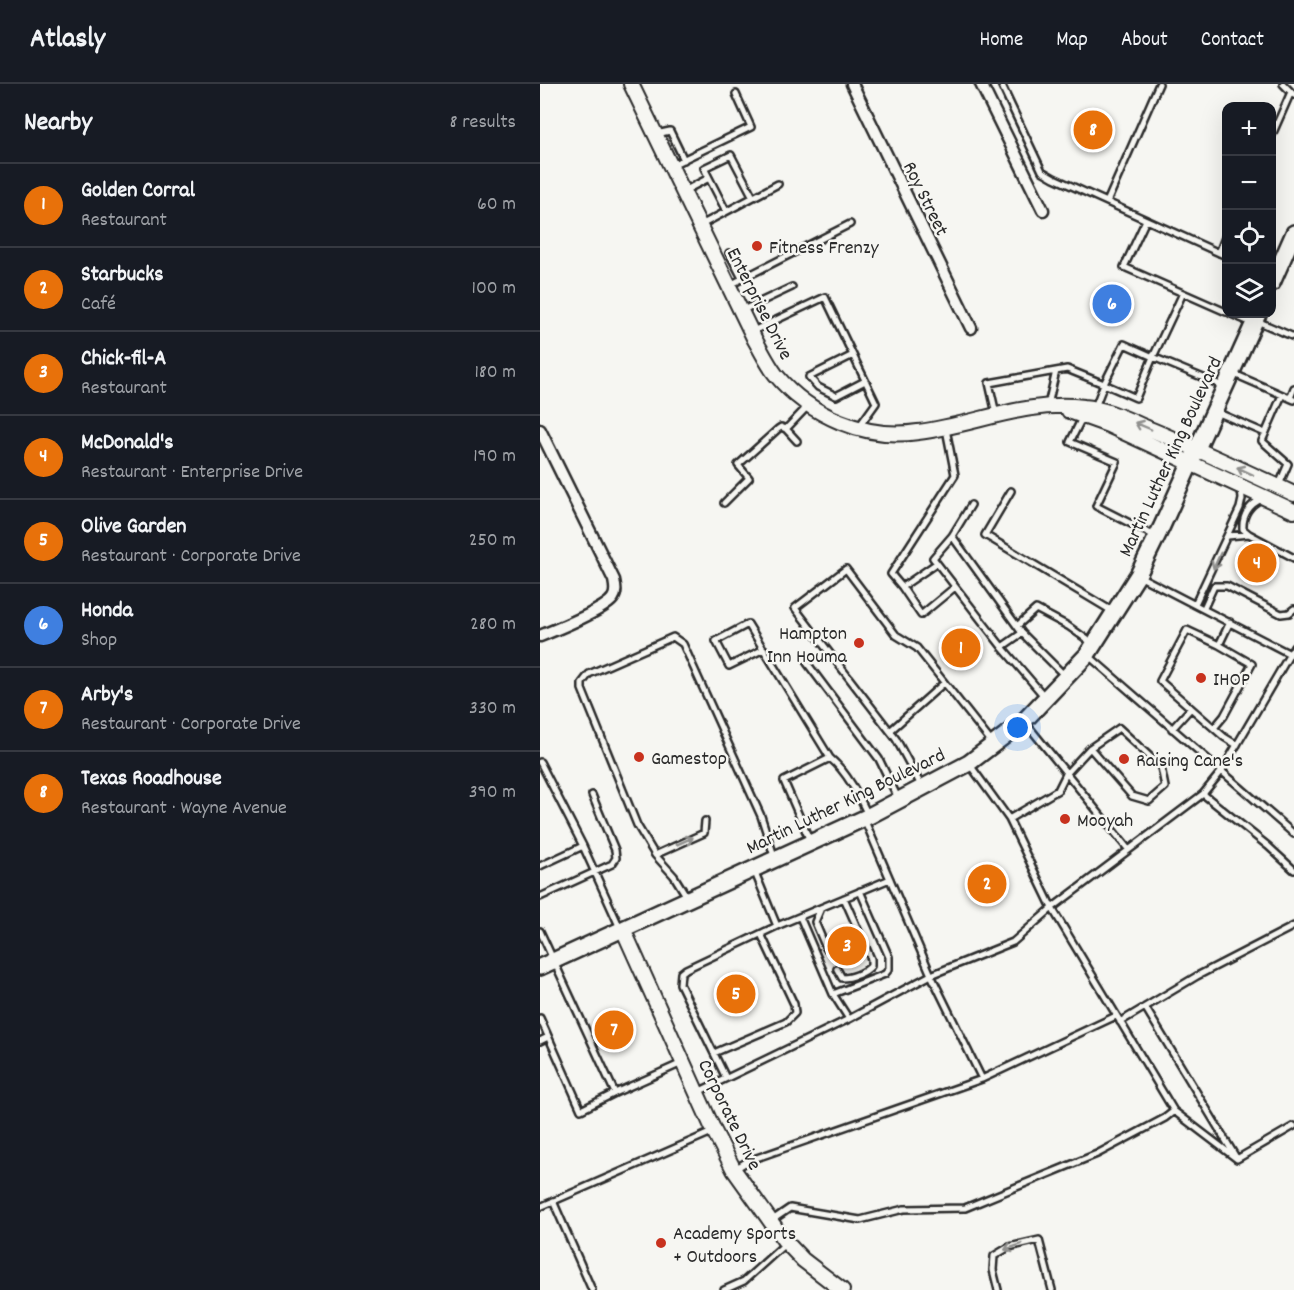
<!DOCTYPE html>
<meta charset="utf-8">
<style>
body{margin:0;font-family:Dekko,sans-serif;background:#20242c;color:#f1f3f6}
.controls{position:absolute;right:18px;top:18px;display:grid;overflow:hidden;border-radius:12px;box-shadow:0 6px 24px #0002}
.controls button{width:54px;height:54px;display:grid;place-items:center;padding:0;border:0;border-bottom:2px solid #363941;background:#171b24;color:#f1f3f6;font:30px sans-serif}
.you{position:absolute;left:478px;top:644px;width:21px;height:21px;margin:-15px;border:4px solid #fff;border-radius:50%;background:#1a73e8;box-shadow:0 0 0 9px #1a73e833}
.badge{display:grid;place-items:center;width:39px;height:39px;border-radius:50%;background:#db2777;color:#fff;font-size:20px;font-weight:700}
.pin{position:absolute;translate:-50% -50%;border:3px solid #fff;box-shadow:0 2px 6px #0006}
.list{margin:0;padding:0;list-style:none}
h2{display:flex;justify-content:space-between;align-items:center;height:78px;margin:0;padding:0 24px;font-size:26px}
h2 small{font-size:20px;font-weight:400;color:#9ea1a6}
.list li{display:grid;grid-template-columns:39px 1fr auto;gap:18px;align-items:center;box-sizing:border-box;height:84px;padding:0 24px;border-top:2px solid #363941}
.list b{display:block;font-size:22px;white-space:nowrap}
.list p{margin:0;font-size:20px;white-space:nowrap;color:#9ea1a6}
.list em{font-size:20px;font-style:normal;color:#9ea1a6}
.icon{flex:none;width:33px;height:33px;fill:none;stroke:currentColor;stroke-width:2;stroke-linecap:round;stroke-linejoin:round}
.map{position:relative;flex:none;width:754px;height:1206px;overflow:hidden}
header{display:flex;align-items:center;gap:36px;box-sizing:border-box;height:84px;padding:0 30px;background:#171b24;border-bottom:2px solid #363941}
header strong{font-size:28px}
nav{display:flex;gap:33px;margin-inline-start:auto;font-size:21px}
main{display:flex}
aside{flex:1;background:#171b24}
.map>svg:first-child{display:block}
</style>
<header>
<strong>Atlasly</strong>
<nav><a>Home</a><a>Map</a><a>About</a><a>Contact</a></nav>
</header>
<main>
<aside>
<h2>Nearby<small>8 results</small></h2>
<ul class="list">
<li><span class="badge" style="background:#e8710a">1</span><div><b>Golden Corral</b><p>Restaurant</p></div><em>60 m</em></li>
<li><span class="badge" style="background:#e8710a">2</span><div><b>Starbucks</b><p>Café</p></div><em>100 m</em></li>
<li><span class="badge" style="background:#e8710a">3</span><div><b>Chick-fil-A</b><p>Restaurant</p></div><em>180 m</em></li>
<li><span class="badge" style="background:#e8710a">4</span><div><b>McDonald's</b><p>Restaurant · Enterprise Drive</p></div><em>190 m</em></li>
<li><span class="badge" style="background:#e8710a">5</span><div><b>Olive Garden</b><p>Restaurant · Corporate Drive</p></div><em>250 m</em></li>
<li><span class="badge" style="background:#3f7fe0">6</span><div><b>Honda</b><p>Shop</p></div><em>280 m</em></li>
<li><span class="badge" style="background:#e8710a">7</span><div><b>Arby's</b><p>Restaurant · Corporate Drive</p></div><em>330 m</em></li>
<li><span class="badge" style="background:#e8710a">8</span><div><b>Texas Roadhouse</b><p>Restaurant · Wayne Avenue</p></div><em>390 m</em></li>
</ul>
</aside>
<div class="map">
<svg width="754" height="1206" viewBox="0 0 754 1206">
<rect width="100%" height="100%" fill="#f6f6f2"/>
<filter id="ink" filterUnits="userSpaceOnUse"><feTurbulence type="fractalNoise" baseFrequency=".0167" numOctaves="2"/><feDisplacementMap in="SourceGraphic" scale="12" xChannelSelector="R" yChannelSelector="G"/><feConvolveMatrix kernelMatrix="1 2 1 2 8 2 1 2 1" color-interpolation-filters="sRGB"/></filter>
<g filter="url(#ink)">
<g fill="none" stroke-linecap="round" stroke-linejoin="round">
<!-- service casing -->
<g stroke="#2b2b2b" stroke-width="10">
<path id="service" d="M461 0 502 87 514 94 686 172
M743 0 754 11
M116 50 130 47 144 76
M732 51 751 8
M132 81 211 43 196 10
M144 107 169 94
M567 118 619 0
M186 127 164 84 191 71 213 113
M606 136 584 183 686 228
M161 141 238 100
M189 169 202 194
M679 169 686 151
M190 201 310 140
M643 209 613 273 683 302
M203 226 252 203
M691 230 712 239
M717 237 754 253
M213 247 285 213 336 319 318 344
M313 271 269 293 278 303 296 312 325 297
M692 289 754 316
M750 314 754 304
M508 321 516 287
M674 327 725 349
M456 330 449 299 527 285 564 300 584 260 613 273 596 314 564 300 555 323
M543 332 530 358 577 378 556 422 615 452
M257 357 246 345 268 322
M739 401 748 380 722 357 742 311
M471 407 445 451 572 527
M184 419 209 394 198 381 238 345 241 343 246 345
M709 450 703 445C702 431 710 420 722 415
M412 452 431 421
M688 452 709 450 754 474
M397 479 362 503 381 531 415 503
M599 492 750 570
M362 503 351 490 415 391 406 345
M655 520 700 424 702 415 701 404
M664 524 674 502H687L741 530 749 529 754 525
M690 538 679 561 647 546 620 597 684 653 697 661
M477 542 496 525 528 542 552 559
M462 563 482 549
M224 565 189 582 176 557 208 540 290 674
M549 572 754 750
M267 579 339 675 358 714
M504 612 462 563 393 474 412 452 482 549 525 592
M485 638 588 765
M674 644 684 632 712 580 679 561
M632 645 651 624
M350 647 404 599
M0 678 43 762 80 844
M382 703 356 655 255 524 306 485 356 551 377 564 453 660
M663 710 728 762 754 786
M469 735 518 706 526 690 550 664 579 644 621 683 625 703 609 717 592 712 550 664
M325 737 391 891 442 995
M270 757 244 697 290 674C307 688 319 712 328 731
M115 771 164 749 165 737
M0 782 43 762
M214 786 237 842
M0 813 72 780 76 774 75 766 52 711
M147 813 134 792 115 771 97 741 42 605V599L49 590 133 553 143 560 221 732 235 775
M281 824 275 838 286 864
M260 833 293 910 309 935
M0 847 75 1009 142 979
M297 885 302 894C311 894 325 889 331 882V875L304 814
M293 910 345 890 349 885V873L320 807
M605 923 697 1075 634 1027
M0 934 41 1026 75 1009
M580 938 657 892 754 842
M0 957 8 953
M174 969 246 938 255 929 254 920 221 850
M186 994 140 900 141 889 146 885 237 842 350 795
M158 1008 309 935 391 891 473 858 512 824 663 710 681 688 754 563
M697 1075 754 1042
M195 1085 208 1077 442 995 576 932
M13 1117 52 1206
M0 1123 172 1048
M231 1137 250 1124 320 1136 364 1125 425 1124 557 1070 625 1034 634 1027 512 824 469 735 430 681
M184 1206 204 1197 245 1160
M458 1206 453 1186 454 1172 469 1163 499 1156 512 1206"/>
</g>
<!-- minor casing -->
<g stroke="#2b2b2b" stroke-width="15">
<path id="minor" d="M312 0 431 244
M441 0 503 126
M0 346 74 496C75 502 77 508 73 514 65 526 15 546 0 552"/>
</g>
<!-- tertiary casing -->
<g stroke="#2b2b2b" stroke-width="18">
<path id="tertiary" d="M91 0 215 256C222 268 228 281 236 291 270 332 326 356 378 348 436 341 483 316 544 323 568 325 590 337 612 346 660 366 707 388 754 410
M529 327 568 341 754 427
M83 845 174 1047 194 1086 244 1156 263 1176 302 1206"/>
</g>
<!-- secondary casing -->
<g stroke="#2b2b2b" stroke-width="20">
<path id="secondary" d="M732 199 754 149
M0 883 329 732 429 679 484 637 547 571 598 491 622 442 718 230"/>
</g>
<!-- service -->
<use href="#service" stroke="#f6f6f2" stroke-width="5"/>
<!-- minor -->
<use href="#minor" stroke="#f6f6f2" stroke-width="10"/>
<!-- tertiary -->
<use href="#tertiary" stroke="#f6f6f2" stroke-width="14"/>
<!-- secondary -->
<use href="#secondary" stroke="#f6f6f2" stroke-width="15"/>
</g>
<!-- one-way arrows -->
<defs><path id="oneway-shaft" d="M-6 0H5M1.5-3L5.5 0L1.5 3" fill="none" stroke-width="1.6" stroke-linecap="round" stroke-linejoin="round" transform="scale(1.5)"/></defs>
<g stroke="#90908e">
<use href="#oneway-shaft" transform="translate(603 342) rotate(-157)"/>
<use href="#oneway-shaft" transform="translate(705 387) rotate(-155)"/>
<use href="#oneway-shaft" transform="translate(677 477) rotate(114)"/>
<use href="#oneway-shaft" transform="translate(145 757) rotate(-24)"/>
<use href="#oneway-shaft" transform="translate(473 1163) rotate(161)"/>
</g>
</g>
<!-- markers -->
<g fill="#c8321e" stroke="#f6f6f2" stroke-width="2">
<circle cx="217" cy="162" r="6"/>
<circle cx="319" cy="559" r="6"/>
<circle cx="661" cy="594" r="6"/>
<circle cx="99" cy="673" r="6"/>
<circle cx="584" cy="675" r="6"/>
<circle cx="525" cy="735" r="6"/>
<circle cx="121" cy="1159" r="6"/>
</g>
<g text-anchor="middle" stroke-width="5" stroke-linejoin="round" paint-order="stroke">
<!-- street labels -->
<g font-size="20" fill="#2b2b2b" stroke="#f6f6f2">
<text transform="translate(387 114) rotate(64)" y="7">Roy Street</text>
<text transform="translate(221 219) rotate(63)" y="7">Enterprise Drive</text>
<text transform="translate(629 372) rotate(-65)" y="7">Martin Luther King Boulevard</text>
<text transform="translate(305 716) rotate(-26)" y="7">Martin Luther King Boulevard</text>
<text transform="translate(191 1030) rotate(64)" y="7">Corporate Drive</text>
</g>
<!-- poi labels -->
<g font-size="20" fill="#2b2b2b" stroke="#f6f6f2" text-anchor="start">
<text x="229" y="169">Fitness Frenzy</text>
<text x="307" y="555" text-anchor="end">Hampton<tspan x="307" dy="23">Inn Houma</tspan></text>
<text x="673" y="601">IHOP</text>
<text x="111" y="680">Gamestop</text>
<text x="596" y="682">Raising Cane's</text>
<text x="537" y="742">Mooyah</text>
<text x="133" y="1155">Academy Sports<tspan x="133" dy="23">+ Outdoors</tspan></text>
</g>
</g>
</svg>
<div class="controls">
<button>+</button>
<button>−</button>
<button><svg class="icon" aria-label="locate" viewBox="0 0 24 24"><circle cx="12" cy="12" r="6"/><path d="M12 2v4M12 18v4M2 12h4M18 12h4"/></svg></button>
<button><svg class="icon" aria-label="layers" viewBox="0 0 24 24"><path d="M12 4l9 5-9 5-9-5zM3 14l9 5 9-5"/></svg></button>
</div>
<div class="you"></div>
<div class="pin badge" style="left:421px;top:564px;background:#e8710a">1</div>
<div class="pin badge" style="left:447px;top:800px;background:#e8710a">2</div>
<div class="pin badge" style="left:307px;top:862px;background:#e8710a">3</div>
<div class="pin badge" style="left:717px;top:479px;background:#e8710a">4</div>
<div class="pin badge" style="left:196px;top:910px;background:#e8710a">5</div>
<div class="pin badge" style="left:572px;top:220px;background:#3f7fe0">6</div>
<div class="pin badge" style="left:74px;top:946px;background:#e8710a">7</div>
<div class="pin badge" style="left:553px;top:46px;background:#e8710a">8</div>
</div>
</main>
